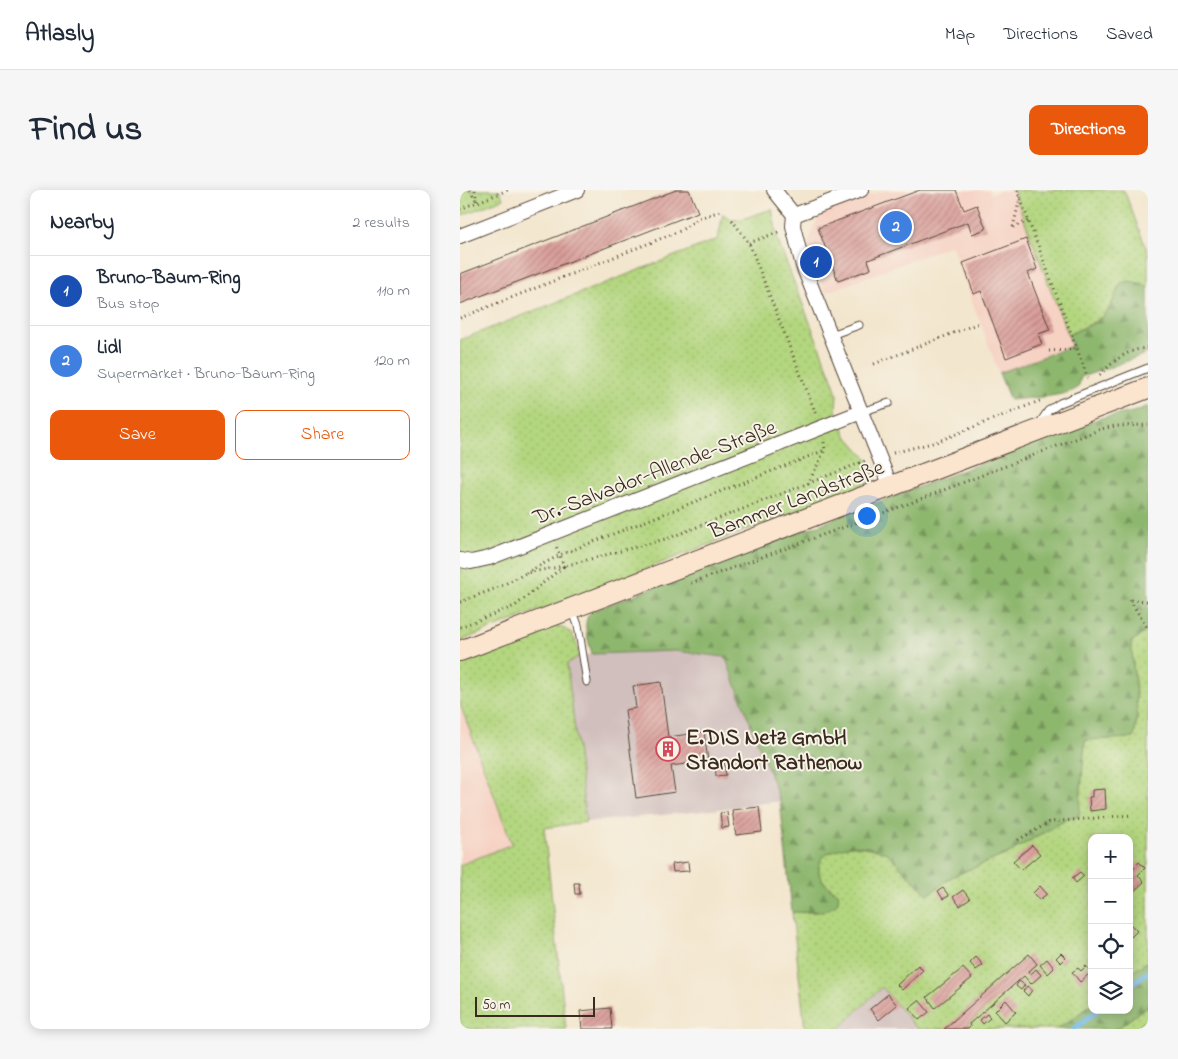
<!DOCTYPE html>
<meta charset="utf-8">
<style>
body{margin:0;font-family:"Indie Flower",sans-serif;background:#f6f6f7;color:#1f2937}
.controls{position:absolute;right:15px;bottom:15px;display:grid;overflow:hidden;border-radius:10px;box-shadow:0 2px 12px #0003}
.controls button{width:45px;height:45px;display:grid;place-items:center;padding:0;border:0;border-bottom:1px solid #e0e1e3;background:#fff;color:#1f2937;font:25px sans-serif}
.scale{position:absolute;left:15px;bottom:12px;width:120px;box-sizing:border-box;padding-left:5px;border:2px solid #3b2a1e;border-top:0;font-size:14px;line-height:18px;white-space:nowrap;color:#3b2a1e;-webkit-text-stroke:4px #f7f3e8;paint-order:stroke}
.you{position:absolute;left:406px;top:325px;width:18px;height:18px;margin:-12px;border:4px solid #fff;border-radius:50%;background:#1a73e8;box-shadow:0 0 0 8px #1a73e833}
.badge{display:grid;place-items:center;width:32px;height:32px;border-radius:50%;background:#ea580c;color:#fff;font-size:16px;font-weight:700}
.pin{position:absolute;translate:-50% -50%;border:2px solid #fff;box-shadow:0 1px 5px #0006}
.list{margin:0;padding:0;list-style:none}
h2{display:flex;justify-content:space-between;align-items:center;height:65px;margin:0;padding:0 20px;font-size:21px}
h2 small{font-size:16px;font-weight:400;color:#747a83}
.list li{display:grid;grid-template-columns:32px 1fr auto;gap:15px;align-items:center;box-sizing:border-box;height:70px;padding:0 20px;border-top:1px solid #e0e1e3}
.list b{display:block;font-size:19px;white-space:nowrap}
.list p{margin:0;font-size:16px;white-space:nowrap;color:#747a83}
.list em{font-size:16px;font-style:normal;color:#747a83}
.actions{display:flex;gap:10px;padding:15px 20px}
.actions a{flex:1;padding:11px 0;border:1px solid #ea580c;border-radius:10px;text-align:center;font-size:18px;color:#ea580c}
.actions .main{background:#ea580c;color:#fff}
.icon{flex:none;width:28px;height:28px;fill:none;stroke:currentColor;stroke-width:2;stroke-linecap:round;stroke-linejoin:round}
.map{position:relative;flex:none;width:688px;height:839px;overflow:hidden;border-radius:10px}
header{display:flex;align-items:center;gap:30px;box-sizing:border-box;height:70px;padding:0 25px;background:#fff;border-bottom:1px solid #e0e1e3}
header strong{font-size:24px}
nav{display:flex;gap:28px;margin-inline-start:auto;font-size:18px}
.intro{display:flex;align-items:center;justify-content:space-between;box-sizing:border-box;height:120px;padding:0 30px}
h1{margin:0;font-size:35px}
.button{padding:12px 22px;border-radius:10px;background:#ea580c;color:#fff;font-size:18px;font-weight:700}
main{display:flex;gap:30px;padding:0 30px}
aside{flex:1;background:#fff;border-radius:10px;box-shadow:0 2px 12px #0003}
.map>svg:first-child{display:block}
</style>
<header>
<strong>Atlasly</strong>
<nav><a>Map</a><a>Directions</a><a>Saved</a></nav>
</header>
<div class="intro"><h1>Find us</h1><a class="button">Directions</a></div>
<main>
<aside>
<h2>Nearby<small>2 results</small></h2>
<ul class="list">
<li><span class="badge" style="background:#1a4fb4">1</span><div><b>Bruno-Baum-Ring</b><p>Bus stop</p></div><em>110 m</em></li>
<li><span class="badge" style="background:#3f7fe0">2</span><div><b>Lidl</b><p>Supermarket · Bruno-Baum-Ring</p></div><em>120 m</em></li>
</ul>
<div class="actions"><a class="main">Save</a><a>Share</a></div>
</aside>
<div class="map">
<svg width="688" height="839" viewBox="0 0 688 839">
<defs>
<pattern id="green-dots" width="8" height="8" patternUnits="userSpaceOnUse" patternTransform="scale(1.25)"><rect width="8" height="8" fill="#b3d67f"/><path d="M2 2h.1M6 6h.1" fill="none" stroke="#9bb86d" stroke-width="1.8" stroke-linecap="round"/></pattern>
<pattern id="forest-firs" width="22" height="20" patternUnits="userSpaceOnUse" patternTransform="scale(1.25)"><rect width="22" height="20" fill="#8eb76e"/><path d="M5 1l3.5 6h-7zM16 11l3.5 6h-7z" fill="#75955a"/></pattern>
<pattern id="building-hatch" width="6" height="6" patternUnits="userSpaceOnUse" patternTransform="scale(1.25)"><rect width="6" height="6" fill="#da9e9a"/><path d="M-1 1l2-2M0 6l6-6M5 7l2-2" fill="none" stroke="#b2817d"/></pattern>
</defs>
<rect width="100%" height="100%" fill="#f7f3e8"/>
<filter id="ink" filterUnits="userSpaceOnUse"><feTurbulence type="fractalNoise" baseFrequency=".02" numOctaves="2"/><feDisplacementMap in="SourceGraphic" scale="10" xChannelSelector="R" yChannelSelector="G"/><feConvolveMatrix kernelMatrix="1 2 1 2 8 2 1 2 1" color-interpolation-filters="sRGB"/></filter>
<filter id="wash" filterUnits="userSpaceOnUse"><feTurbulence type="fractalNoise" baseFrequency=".0096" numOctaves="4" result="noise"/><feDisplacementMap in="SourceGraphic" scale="20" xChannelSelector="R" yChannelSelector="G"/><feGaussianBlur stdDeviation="1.12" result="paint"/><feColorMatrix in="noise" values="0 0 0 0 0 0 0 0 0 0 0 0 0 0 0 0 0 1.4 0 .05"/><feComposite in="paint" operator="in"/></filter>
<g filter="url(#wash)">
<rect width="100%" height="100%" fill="#f3e6ce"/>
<!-- built -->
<path fill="#f6d2c3" d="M423 0H529L531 4 543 0H553L612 156 539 183 491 55 365 103 347 55 359 24Z
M0 514 53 654 0 675Z"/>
<!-- industrial -->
<path fill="#d1bfbd" d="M215 461 264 467 320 611 244 621 126 632 107 474 119 466 132 464Z
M422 797 457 839H379Z"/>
<!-- green -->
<path fill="url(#green-dots)" stroke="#77804e" d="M0 0H40L43 9 0 26Z
M553 0H664L688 63V97L680 93 658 98C651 128 634 132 608 145Z
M312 19 318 51 374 194 377 204 376 220 386 245 414 277 413 290 410 292 0 451V150L258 49 263 24 272 30 282 29Z
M94 435C113 440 116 448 119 466L107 474 126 632 84 638 106 839H0V675L52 654 0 514V471Z
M688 440V771L669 785V648H632V814L598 839H457L422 797 379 839H345L332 722H359L379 706C374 698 362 694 359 683 357 676 361 667 367 663 382 654 400 655 416 660 419 661 424 661 427 663 431 666 435 671 438 674 448 685 458 695 468 705L493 686 547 664 605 630 618 626 625 550 674 548 677 526 676 505 671 452Z
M688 815V830L676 839H657Z"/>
<!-- forest -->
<path fill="url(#forest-firs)" stroke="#647046" d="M669 91 680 93 688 97V163L648 178 621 187C620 190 620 195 617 198 607 207 565 208 550 210L539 183 612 156 608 145C622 138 641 133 649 119 654 110 656 101 661 93Z
M688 216V440L671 452 676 505 677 526 674 548 625 550 619 626 605 630 547 664 493 686 468 705 427 663 408 657 393 655 379 659 368 663 362 668 359 675V683L362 690 368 697 378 703C384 725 345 722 332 722L320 611 265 467 215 461 132 464C129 451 120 431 132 421L640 228 673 222Z
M688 771V815L657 839H598L632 814V820H669V785Z"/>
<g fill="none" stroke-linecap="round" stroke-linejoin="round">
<!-- stream -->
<path stroke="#73b9ea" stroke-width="5" d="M669 796 688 782
M614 839 638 820"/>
</g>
<g id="blocks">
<!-- building -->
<path fill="url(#building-hatch)" d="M216 0H229L238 22 0 114V84Z
M460 0H496L504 20 517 15 526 39 512 44 508 32 408 70 411 79 378 91 358 38Z
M566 49 577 79 568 83 590 140 578 144 582 154 546 168 521 101 514 104 503 73Z
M201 492 208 547 244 542 248 571 211 576 215 602 176 608 165 520 176 518 173 496Z
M264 571 266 585 256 586 255 573Z
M645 599 646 619 630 621 629 607H632V600Z
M299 617 302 642 276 645 272 620Z
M267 622 269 637 262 638 260 623Z
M572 655 580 664 561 680 553 671Z
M228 672 229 681 213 682 212 674Z
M679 672 685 678 678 685 684 692 669 706V678L671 677 672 679Z
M620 682 624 686 616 693 612 688Z
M114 693H119L120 704H115Z
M580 696 587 704 579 710 573 703Z
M483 698 489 706 483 709 478 701Z
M503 700 510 709 500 716 493 707Z
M669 733 677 741 671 747 669 745Z
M601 763 606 768 601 773 596 768Z
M569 764 577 774 568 782 570 785 576 779 581 785 571 794 564 786 509 834 510 837 508 839H484Z
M516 767 523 775 516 780 510 773Z
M587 769 594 778 588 784 580 775Z
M458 775 463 780 442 800 437 795Z
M626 776 631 782 620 792 612 782 618 778 621 781Z
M503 778 512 788 475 818 467 807Z
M559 791 565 795 561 800 556 796Z
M567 796 572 800 568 806 563 801Z
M428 804 437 815 419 830 410 819Z
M459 810 469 822 459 830 449 818Z
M546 810 556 822 545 832 535 821Z
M150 818 152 839H122L120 821Z
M527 824 530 828 523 834 520 830Z"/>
</g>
</g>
<g filter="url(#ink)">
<use href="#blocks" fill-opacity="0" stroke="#574638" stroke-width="1"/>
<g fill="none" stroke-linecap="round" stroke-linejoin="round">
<!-- lane casing -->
<g stroke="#574638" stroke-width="9">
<path id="lane" d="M371 145 399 135
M401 222 429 213
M579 234 588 221 600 213 688 178
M112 419 118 435 127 492"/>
</g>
<!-- street casing -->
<g stroke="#574638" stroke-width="16">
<path id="street" d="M314 0 334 25
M334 25 333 36 343 76 431 297
M334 25 401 0
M0 46 117 0
M0 370 11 372 29 368 401 222"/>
</g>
<!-- secondary casing -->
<g stroke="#574638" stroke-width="22">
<path id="secondary" d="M0 461 688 198"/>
</g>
<!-- path -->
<path stroke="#574638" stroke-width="3" stroke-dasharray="1 4" stroke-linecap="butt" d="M10 0 17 12 15 0
M557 0 629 191
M0 19 48 0
M272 30 289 53 356 224
M553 37 562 0
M553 37 569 31
M289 53 321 41
M0 128 220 41 239 28 261 21
M589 161 617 159
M414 174 519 133
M640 185C654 170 668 159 688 158
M433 263 476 252 582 210
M348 294 365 260 364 252
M66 383 100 365 365 260
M231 393 453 312 641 239 655 236 688 235
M670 410 688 439
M671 410 688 411
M0 412 39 397 66 383 104 376 96 356
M0 437 55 416 104 376 209 348 405 271
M558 650 590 632 671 625"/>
<!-- lane -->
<use href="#lane" stroke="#fff" stroke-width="7"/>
<!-- street -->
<use href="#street" stroke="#fff" stroke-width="14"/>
<!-- secondary -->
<use href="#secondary" stroke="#fbe5cf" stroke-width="20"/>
</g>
</g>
<!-- icons -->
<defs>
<g id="building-ring" transform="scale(1.25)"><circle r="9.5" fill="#f7f3e8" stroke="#d1495b" stroke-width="1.5"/><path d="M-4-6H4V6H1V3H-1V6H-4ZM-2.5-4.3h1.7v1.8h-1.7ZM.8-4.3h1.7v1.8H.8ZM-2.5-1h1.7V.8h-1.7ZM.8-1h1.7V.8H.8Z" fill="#d1495b"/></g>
</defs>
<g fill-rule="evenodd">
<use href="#building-ring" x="208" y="559"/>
</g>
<g text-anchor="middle" stroke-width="4" stroke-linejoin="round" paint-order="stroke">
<!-- street labels -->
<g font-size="22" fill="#3b2a1e" stroke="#f7f3e8">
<text transform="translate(194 281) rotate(-21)" y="8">Dr.-Salvador-Allende-Straße</text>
<text transform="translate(336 308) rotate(-21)" y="8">Bammer Landstraße</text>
</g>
<!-- poi labels -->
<g font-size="22" font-weight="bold" fill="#3b2a1e" stroke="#f7f3e8" text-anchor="start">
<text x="226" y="554">E.DIS Netz GmbH<tspan x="226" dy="25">Standort Rathenow</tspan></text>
</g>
</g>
</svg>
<div class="controls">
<button>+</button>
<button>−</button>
<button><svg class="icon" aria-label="locate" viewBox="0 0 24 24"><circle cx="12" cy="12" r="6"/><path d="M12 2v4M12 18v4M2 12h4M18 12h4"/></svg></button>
<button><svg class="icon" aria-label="layers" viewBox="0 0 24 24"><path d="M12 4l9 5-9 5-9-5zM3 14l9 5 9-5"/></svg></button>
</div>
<div class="scale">50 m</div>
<div class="you"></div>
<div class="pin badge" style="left:356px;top:72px;background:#1a4fb4">1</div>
<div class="pin badge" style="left:436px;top:37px;background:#3f7fe0">2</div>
</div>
</main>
